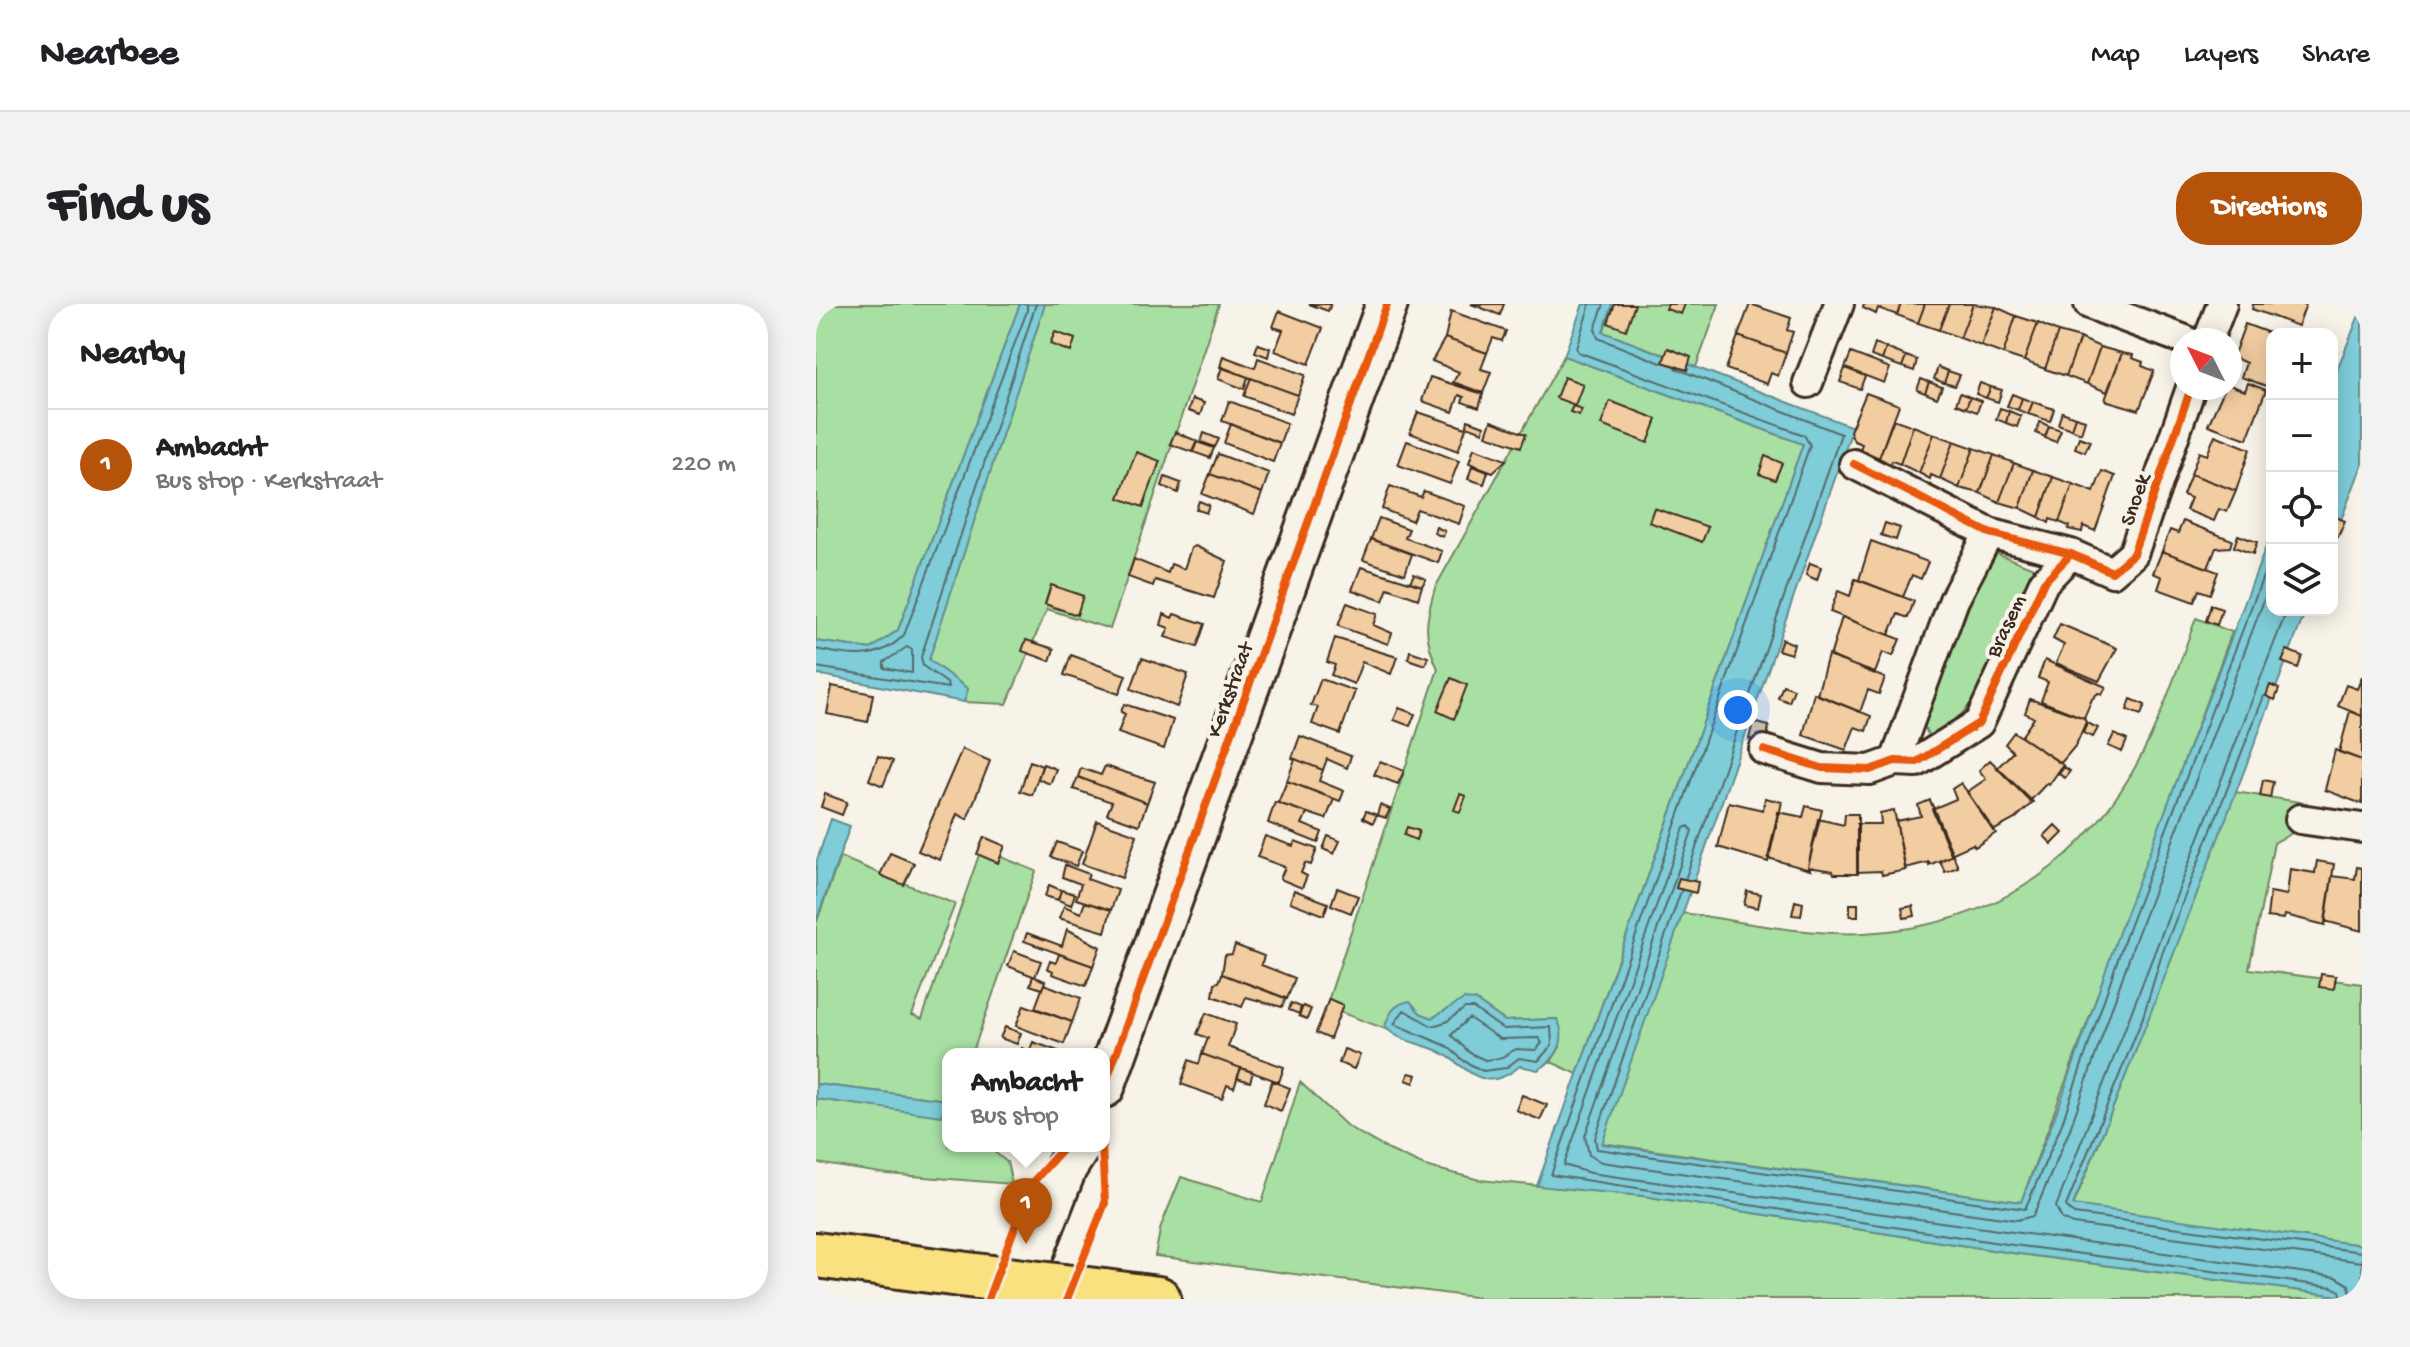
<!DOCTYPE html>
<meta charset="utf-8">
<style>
body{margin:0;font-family:"Gochi Hand",sans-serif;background:#f2f2f2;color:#202124}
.controls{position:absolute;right:24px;top:24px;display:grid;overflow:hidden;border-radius:16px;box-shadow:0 4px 20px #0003}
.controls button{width:72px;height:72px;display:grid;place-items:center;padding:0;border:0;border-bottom:2px solid #e0e0e0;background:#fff;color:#202124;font:40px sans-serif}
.compass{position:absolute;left:1354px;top:24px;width:72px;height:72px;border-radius:50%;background:#fff;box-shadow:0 4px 20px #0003;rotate:312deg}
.you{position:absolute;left:922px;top:406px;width:28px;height:28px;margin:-20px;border:6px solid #fff;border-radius:50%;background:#1a73e8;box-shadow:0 0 0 12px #1a73e833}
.badge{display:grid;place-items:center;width:52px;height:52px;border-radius:50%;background:#b45309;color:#fff;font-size:26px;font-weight:700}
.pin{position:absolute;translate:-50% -66px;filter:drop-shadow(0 2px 4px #0008)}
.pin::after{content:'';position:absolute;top:42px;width:28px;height:24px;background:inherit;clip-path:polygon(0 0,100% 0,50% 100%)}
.popup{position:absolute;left:126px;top:744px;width:168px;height:104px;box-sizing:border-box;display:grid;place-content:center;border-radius:16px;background:#fff;filter:drop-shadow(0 2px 6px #0005);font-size:26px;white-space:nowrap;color:#757577}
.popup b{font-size:30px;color:#202124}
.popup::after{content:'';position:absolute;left:50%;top:100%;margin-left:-16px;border:16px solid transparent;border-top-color:#fff}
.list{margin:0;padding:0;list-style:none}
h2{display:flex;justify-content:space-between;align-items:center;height:104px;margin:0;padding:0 32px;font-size:34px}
h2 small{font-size:26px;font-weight:400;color:#757577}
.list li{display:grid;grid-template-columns:52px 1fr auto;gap:24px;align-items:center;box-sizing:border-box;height:112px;padding:0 32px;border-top:2px solid #e0e0e0}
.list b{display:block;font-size:30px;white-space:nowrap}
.list p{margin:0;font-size:26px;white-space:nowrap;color:#757577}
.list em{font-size:26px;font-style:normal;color:#757577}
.icon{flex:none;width:44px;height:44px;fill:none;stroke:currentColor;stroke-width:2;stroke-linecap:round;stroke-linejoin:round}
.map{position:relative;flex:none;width:1546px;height:995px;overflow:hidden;border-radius:32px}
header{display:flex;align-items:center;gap:48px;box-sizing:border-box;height:112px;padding:0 40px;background:#fff;border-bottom:2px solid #e0e0e0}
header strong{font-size:38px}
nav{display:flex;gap:44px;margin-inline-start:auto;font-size:28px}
.intro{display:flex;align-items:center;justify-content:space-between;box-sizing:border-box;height:192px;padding:0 48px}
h1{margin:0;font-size:56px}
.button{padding:20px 36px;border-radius:32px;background:#b45309;color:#fff;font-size:28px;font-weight:700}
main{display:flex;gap:48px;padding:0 48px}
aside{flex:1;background:#fff;border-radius:32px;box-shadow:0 4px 20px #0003}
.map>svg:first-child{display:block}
</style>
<header>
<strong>Nearbee</strong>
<nav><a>Map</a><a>Layers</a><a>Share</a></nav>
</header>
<div class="intro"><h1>Find us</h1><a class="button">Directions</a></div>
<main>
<aside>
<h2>Nearby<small></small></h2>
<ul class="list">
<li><span class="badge">1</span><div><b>Ambacht</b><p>Bus stop · Kerkstraat</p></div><em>220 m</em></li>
</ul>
</aside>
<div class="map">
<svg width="1546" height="995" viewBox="0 0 1546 995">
<rect width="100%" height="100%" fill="#f7f3e8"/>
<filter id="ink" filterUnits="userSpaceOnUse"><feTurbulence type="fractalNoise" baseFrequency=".0125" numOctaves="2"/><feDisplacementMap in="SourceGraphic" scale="16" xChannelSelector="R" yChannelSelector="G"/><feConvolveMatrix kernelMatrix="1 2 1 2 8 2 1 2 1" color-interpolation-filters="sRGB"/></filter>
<g filter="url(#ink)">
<!-- green -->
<path fill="#a8e0a4" stroke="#728561" stroke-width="2" d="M0 0H204L82 326 55 345 0 337Z
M229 0H403L294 325 231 305 191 400 148 398 152 385 112 356Z
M797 0H903L880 63 787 28Z
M748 52 987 140 761 770 735 758 744 743 741 715 689 717 659 696 637 702 616 714 604 709 569 722 572 726 510 703 622 365C607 332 609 318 619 284Z
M1174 247 1218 264C1195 325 1172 402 1114 436L1108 421Z
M1380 314 1416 328 1205 898 785 839 866 609C926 617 988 632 1048 629 1182 622 1278 555 1334 434 1352 395 1365 354 1380 314Z
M1419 488 1491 499 1485 524 1458 539 1433 665 1546 680V941L1257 902C1314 765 1366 627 1419 488Z
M165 545 220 567 156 750H132V842H171L191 858 196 880 71 870 0 859V795L124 811 132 796 0 780V620L24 553 139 600 96 711 106 715Z
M484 778 531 822 573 846 609 862 664 876 827 892 1196 949 1546 995H673L339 952 345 922 365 873 446 898Z"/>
<!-- water -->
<path fill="#7ecdd9" stroke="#638c8e" stroke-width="2" d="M204 0H229L113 356 152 385 148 398 0 370V337L55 345 82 326Z
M767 0H797L787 28 1037 123 786 840 1205 898 1246 794 1303 628 1456 227V306H1490C1413 505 1339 704 1257 901L1546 941V995L1196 949 827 892 721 882 987 140 748 52Z
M1546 4V161L1516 239V78Z
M15 515 34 522 0 618V559Z
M648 695 659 696 689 717 741 715C752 736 741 755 722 766L704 762C664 795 651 759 620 746 602 738 582 738 569 722 574 708 578 700 594 697L604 709 616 714Z
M0 780 132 796 125 812 0 795Z"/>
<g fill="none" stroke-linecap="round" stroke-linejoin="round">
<!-- shore -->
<path stroke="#566b69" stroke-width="2" d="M774 0 760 44 762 48 988 131 994 141 735 871 1197 941 1517 983 1524 987 1526 995
M788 0 779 25 782 34 845 59
M859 64 1025 130 870 573
M1456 275 1320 634 1254 825 1217 912 1201 916 785 858 773 851 769 832 876 527 873 522 868 524 748 861 774 869 1520 973 1533 981 1536 995
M1471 306 1240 903 1246 915 1257 920 1546 958
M91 343 96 346V369L68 364V358Z
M0 345C34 352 62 358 88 331L211 7V0
M0 363 132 384 131 379 107 362 105 353 220 0
M1448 392 1346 650 1327 713 1250 902 1258 910 1546 948
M865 587 779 834 781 845 1209 905 1245 822 1310 631 1456 249
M649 704H657L687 725 735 723 736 741 722 757 703 754 690 764 667 767 648 757 631 742 578 720 588 706 616 722 630 718Z
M653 714 684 735 723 734 726 739 720 746 700 745 685 754 669 756 654 749 635 731Z"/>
</g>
<!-- building -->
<path fill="#f2cda2" stroke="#3b2a1e" stroke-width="2" d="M493 0H515L512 7Z
M655 0H688L684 11Z
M799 0H819L810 26 792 19Z
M852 0H869L865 10 850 5Z
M934 0 975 14 971 26 977 28 970 49 922 32Z
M1048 0H1085L1081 11 1062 4 1060 10 1047 4Z
M1085 0H1109L1102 19 1081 11Z
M1109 0H1133L1123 26 1102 19Z
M1133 0H1157L1144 34 1123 26Z
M1157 0 1180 3 1165 42 1144 34Z
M1437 0H1490L1482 22 1436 5Z
M1180 3 1200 12 1187 50 1165 42Z
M463 7 507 24 493 60 459 47 467 26 457 23Z
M635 7 690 27 686 37 677 34 671 49 629 34Z
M1200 12 1222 19 1208 57 1187 50Z
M1222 19 1242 28 1229 65 1208 57Z
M1429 20 1456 30V84L1425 73 1430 59 1417 53Z
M239 28 259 35 255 48 234 40Z
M1242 28 1264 34 1250 72 1229 65Z
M922 32 970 49 962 72 955 69 951 80 910 65Z
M629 34 671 49 665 65 675 68 667 89 637 78 643 68 616 57Z
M1264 34 1284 43 1271 80 1250 72Z
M442 40 454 44 452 53 439 48Z
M1059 40 1070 44 1066 56 1055 52Z
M1284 43 1306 49 1291 88 1271 80Z
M852 44 875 53 871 66 847 58Z
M1070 44 1090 52 1086 63 1066 56Z
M1035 49 1074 64 1068 79 1029 64Z
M1306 49 1317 51 1316 54 1327 58 1326 62 1338 67 1323 106 1289 96Z
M407 52 439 64 442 54 489 71 482 91 404 63Z
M1090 52 1101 56 1098 67 1086 63Z
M406 63 432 73 428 85 402 75Z
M1122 63 1132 67 1128 79 1118 75Z
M1029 64 1049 72 1044 85 1024 78Z
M1132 67 1144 71 1139 82 1128 79Z
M614 73 667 90 663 104 646 98 648 93 643 91 637 108 606 97Z
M748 73 767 80 759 101 740 94Z
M435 74 482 91 475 110 428 92Z
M1105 75 1113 78 1109 89 1101 86Z
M1113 78 1126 83 1121 94 1109 89Z
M1164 79 1175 83 1170 94 1160 90Z
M1432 79 1450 86 1431 135 1392 121 1409 84 1414 81 1429 87Z
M1175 83 1186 86 1182 98 1170 94Z
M1050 89 1083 101 1063 154 1044 145 1046 140 1038 137 1034 127Z
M1144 89 1154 93 1150 104 1140 100Z
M1196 90 1206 94 1202 106 1191 102Z
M1154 93 1165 97 1161 108 1150 104Z
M1206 94 1217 98 1212 110 1202 106Z
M376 95 388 99 384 111 372 107Z
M413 97 471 119 464 139 406 117Z
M794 97 841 115 832 139 785 121Z
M1217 98 1238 105 1234 117 1212 110Z
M757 102 766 105 763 111 754 108Z
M1184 104 1193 107 1190 119 1180 115Z
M1193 107 1205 112 1201 123 1190 119Z
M602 108 650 124 642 147 594 129Z
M1246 108 1259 113 1255 125 1242 120Z
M1259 113 1269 116 1265 129 1255 125Z
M1077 115 1097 122 1084 160 1076 157 1074 160 1063 154Z
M652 116 668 122 667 128 651 122Z
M675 117 710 130 705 143 670 131Z
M1224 118 1233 122 1229 133 1220 129Z
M415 120 464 139 457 158 408 139Z
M1097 122 1118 130 1103 169 1084 160Z
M1233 122 1245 126 1240 138 1229 134Z
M359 128 381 137 376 148 354 140Z
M388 129 403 135 399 143 385 138Z
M1118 130 1138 137 1124 175 1115 171 1114 175 1103 169Z
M1399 131 1434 145 1420 187 1375 170 1383 148 1391 151Z
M1263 133 1274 137 1269 148 1259 144Z
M591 137 643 157 634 180 582 161Z
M1138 137 1158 144 1143 184 1124 175Z
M381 138 398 144 394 154 377 148Z
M658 144 690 156 677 168 653 159Z
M1158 144 1178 151 1164 189 1143 184Z
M320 148 344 157 327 203 303 194Z
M402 150 453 169 446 189 394 170Z
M1178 151 1198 159 1183 198 1164 189Z
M949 152 966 159 959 176 943 170Z
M1198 159 1217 166 1204 204 1183 198Z
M656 162 672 168 668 180 652 175Z
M1217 166 1237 173 1223 213 1204 204Z
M1286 167 1299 172 1279 227 1267 222 1266 228 1252 225 1253 222 1243 218 1257 180 1278 188Z
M394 170 446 189 438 210 386 190Z
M1375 170 1420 187 1411 208 1403 205 1398 217 1370 206 1375 194 1367 191Z
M349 173 365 179 362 189 346 182Z
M1237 173 1257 180 1243 218 1234 215 1233 219 1223 213Z
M574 182 605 193 608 187 649 202 643 220 601 205 596 217 566 205Z
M383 197 393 201 390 209 380 205Z
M838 204 892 223 886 238 833 218Z
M1517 212 1529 217 1522 233 1516 231Z
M563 214 593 225 589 234 626 247 622 259 555 235Z
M1367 217 1416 236 1414 243 1400 244 1392 264 1346 247 1354 226 1362 229Z
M1069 219 1084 224 1080 236 1065 231Z
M620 223 629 227 627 233 618 229Z
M1422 231 1441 238 1437 250 1418 243Z
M555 235 596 250 589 270 547 256Z
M1055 237 1112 258 1105 275 1096 271 1087 293 1043 276Z
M379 242 411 257 398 294 339 276 337 282 312 273 318 255 352 269 355 260 368 265 375 244Z
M1346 247 1402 268 1394 290 1383 286 1378 298 1342 285 1346 273 1337 269Z
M994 259 1005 263 1001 276 990 271Z
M545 263 606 282 602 295 572 284 567 297 536 286Z
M598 270 610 275 606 282 594 278Z
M1039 275 1098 297 1092 314 1082 310 1073 331 1014 308 1022 287 1034 292Z
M235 281 267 292 261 311 229 300Z
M531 299 561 310 557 321 576 329 572 340 522 322Z
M1395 301 1406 305 1401 321 1390 317Z
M348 310 356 314 358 310 389 320 381 343 349 333 353 324 345 321Z
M1026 313 1084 335 1077 352 1067 348 1059 369 1014 353Z
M1244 320 1301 344 1283 377 1240 359 1248 341 1237 335Z
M519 334 581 353 575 370 546 358 538 380 515 371 519 361 511 358Z
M966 335 978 340 975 350 962 346Z
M210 336 238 345 234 357 206 347Z
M1471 346 1486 352 1482 364 1466 358Z
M594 347 612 353 609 361 592 355Z
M255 351 310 371 303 390 248 371Z
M1012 351 1069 374 1063 390 1052 386 1044 408 1001 391Z
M326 354 372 370 361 403 315 385Z
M1229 356 1290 383 1286 391 1282 389 1276 395 1268 414 1225 397 1232 378 1222 374Z
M1546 372V412L1522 402 1530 381 1541 385Z
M635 374 651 381 638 415 621 407Z
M505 375 539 387 524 430 496 420 502 403 495 401Z
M967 381 978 385 973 398 962 394Z
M1454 381 1463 385 1459 396 1450 392Z
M16 382 57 390 52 418 11 410Z
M998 389 1055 412 1050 427 1039 423 1030 446 987 431Z
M1214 395 1268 414 1270 418 1260 441 1245 459 1205 433 1218 414 1209 409Z
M1315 395 1329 401 1325 411 1311 406Z
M308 400 357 416 348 445 302 429 309 410 305 408Z
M583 404 599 410 594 422 578 416Z
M1534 407 1546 412V456L1523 448Z
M937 418 953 422 950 439 933 435Z
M1271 419 1282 424 1277 433 1267 429Z
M1198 428 1247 461 1233 481 1231 479 1214 497 1181 464 1197 448 1189 440Z
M1298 430 1311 436 1306 448 1292 442Z
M484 432 535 452 531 464 511 455 507 466 476 454Z
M146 445 174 457 151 515 141 510 124 556 102 547Z
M1519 446 1546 456V500L1509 486Z
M62 452 77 457 67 482 53 476Z
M479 455 507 466 503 477 528 487 524 497 471 477Z
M1174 456 1217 498 1199 515 1177 527 1151 488 1170 475 1163 466Z
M214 457 226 462 216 491 204 487Z
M564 457 588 467 582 480 558 471Z
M227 460 240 465 234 480 222 475Z
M289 462 339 478 331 499 262 473 265 464 285 471Z
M1248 463 1254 467 1249 474 1243 470Z
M262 473 331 499 323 521 291 510 296 498 257 485Z
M1447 476 1457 478 1454 494 1444 492Z
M471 477 518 495 510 515 462 499Z
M1145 479 1180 529 1159 543 1157 540 1135 550 1116 505 1140 495 1136 485Z
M9 490 31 498 26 511 5 503Z
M644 490 650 492 644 508 638 506Z
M949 494 966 498 952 558 902 543 913 498 947 506Z
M1114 496 1137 551 1113 561V558L1089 564 1080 517 1105 512 1102 501Z
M459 498 491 509 486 520 506 528 502 539 452 519Z
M564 501 574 505 570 514 561 511Z
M990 502 1006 506 992 563 994 566 952 554 962 508 987 513Z
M1078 506 1090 566 1066 571 1065 567 1041 568V520H1065L1064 509Z
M550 507 561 511 557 519 547 514Z
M1029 510H1042V570H1018L1017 567 992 563 1002 515 1028 521Z
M281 517 321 531 306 574 266 560Z
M1239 521 1247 529 1236 540 1228 532Z
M591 523 603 527 600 536 588 531Z
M449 532 477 542 479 537 501 545 495 561 489 559 485 569 491 572 486 584 464 575 469 563 441 553Z
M512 532 524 537 518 550 507 545Z
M168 533 189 542 182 559 161 550Z
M241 538 266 547 260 562 235 553Z
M74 549 98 559 88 581 64 571Z
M1137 551 1142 563 1129 568 1124 557Z
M1501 557 1518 560 1509 621 1469 611 1468 615 1451 613 1454 588 1471 591 1474 565 1499 569Z
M249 561 273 570 271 575 302 586 295 606 260 595 265 580 246 573Z
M1541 563 1546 564V627L1509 617 1516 572 1539 575Z
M863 574 882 578 880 589 860 584Z
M233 581 245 586 242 596 229 592Z
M521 584 542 592 535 609 515 601Z
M245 586 259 590 255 601 242 596Z
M478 586 512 599 508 611 474 598Z
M931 587 945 590 942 604 928 601Z
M979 597 987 599 985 612 976 611Z
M269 598 295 606 289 628 243 614 248 602 265 609Z
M1034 600H1042V612H1034Z
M1097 602 1099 612 1088 614 1086 604Z
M251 625 284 643 277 662 208 637 211 629 246 642Z
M419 641 448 652 445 661 479 674 471 695 406 670 409 651 416 650Z
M198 647 225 657 219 673 192 662Z
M243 650 277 662 270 682 236 670 237 667 231 664 234 657 240 659Z
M406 670 470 694 466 703 430 693 426 703 397 692 399 679 403 678Z
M1505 670 1520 672 1518 685 1503 683Z
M217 672 229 677 226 685 214 681Z
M228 680 265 694 256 718 219 704Z
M513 695 527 701 514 735 500 729Z
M475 699 485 703 483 710 473 706Z
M208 701 256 718 248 740 200 722Z
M487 702 495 705 491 715 483 712Z
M390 709 420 720 412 743 468 763 463 778 386 750 392 734 381 730Z
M189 723 205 729 201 740 184 734Z
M217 738 245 748 244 750H204L206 744 213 748Z
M528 745 544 751 538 765 523 759Z
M386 750 425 764 418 784 411 781 406 795 365 780 373 756 383 760Z
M425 764 437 768 434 778 421 774Z
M593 769 601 771 598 779 590 776Z
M456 777 474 784 465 807 448 800Z
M706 791 731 801 724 816 700 806Z"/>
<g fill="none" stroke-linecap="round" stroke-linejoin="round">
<!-- street casing -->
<g stroke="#3b2a1e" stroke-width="34">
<path id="street" d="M1273 0 1369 36
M1392 36 1406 0
M992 79 1023 0
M1038 160 1173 229 1255 250 1296 268 1317 250 1375 84
M948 446 1006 464 1054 466 1079 457 1101 458 1163 419 1228 278 1255 250
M1079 457 1138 296 1173 229
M1484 515 1546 524"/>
</g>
<!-- secondary casing -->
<g stroke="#3b2a1e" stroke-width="46">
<path id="secondary" d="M288 783 571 0
M199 995 250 864 264 842"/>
</g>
<!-- highway casing -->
<g stroke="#3b2a1e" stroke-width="50">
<path id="highway" d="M0 951 144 970
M288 988 342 995"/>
</g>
<!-- street -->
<use href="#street" stroke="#f7f3e8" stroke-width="28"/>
<!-- secondary -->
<use href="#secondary" stroke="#f7f3e8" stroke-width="40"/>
<!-- highway -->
<use href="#highway" stroke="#fae180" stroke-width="44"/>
<!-- highway-bridge casing -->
<g stroke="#3b2a1e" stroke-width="50" stroke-linecap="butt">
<path id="highway-bridge" d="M144 970 288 988"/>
</g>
<!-- highway-bridge -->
<use href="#highway-bridge" stroke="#fae180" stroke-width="44"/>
<!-- cycleway casing -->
<g stroke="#f7f3e8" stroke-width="13">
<path id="cycleway" d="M1038 160 1173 229 1255 250 1296 268 1317 250 1375 84
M948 446 1006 464 1054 466 1079 457 1101 458 1163 419 1228 278 1255 250
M288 783 571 0
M172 995 215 880 249 842
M251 995 289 899 286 842"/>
</g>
<!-- cycleway -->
<use href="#cycleway" stroke="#e8590c" stroke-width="8"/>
</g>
</g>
<g text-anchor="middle" stroke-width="8" stroke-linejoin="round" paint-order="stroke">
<!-- street labels -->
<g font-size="22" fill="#3b2a1e" stroke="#f7f3e8">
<text transform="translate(1317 195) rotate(-71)" y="8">Snoek</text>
<text transform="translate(1188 321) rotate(-65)" y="8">Brasem</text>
<text transform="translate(412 385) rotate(-70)" y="8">Kerkstraat</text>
</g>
</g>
</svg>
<div class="controls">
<button>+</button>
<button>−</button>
<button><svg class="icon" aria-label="locate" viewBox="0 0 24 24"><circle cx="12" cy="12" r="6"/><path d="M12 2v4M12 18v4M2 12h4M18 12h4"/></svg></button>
<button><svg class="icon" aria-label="layers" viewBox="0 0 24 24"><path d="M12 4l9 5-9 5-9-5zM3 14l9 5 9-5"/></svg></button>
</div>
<svg class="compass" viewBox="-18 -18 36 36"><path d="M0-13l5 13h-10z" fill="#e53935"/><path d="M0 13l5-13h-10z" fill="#757577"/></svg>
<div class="you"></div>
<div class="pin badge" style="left:210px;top:940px">1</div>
<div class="popup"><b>Ambacht</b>Bus stop</div>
</div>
</main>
